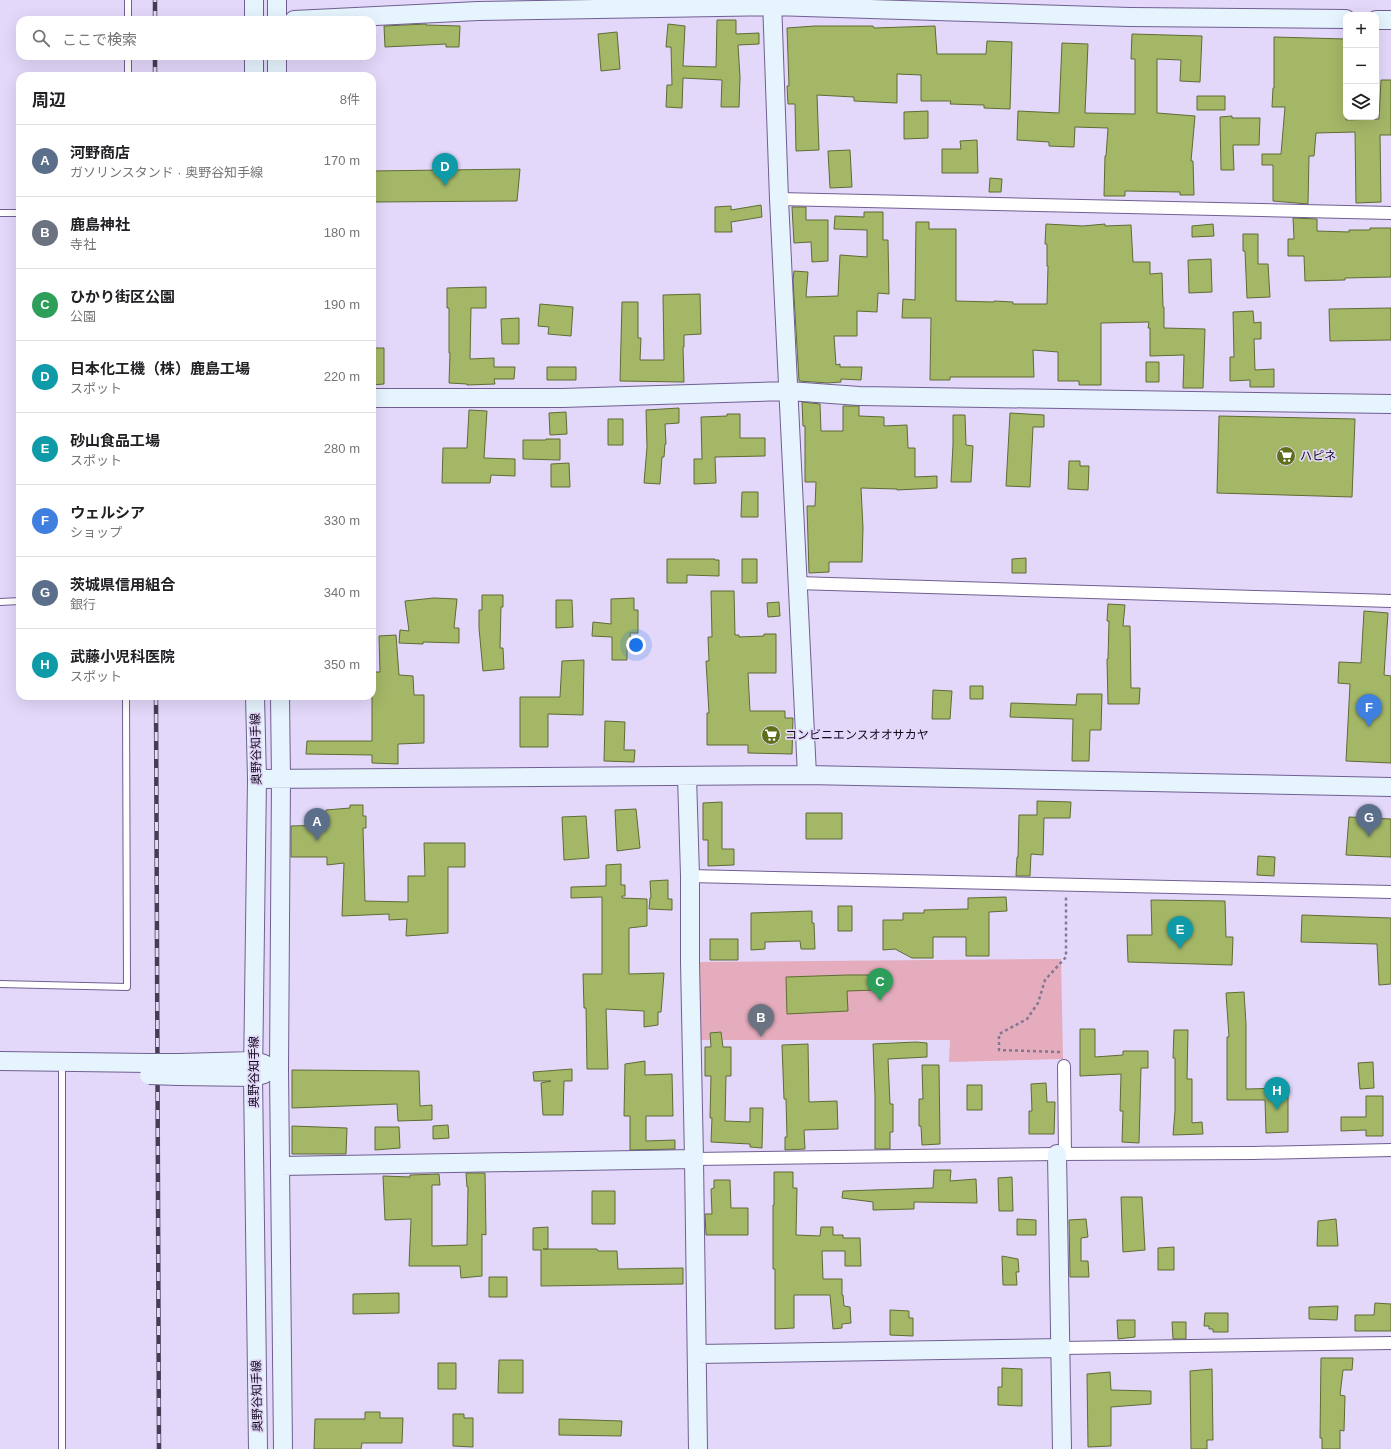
<!DOCTYPE html>
<html lang="ja">
<meta charset="utf-8">
<style>
body{margin:0;font-family:Helvetica,"Noto Sans JP",sans-serif;background:#f6f6f6;color:#202124}
.controls{position:absolute;right:12px;top:12px;display:grid;overflow:hidden;border-radius:8px;box-shadow:0 4px 16px #0002}
.controls button{width:36px;height:36px;display:grid;place-items:center;padding:0;border:0;border-bottom:1px solid #e0e0e0;background:#fff;color:#202124;font:20px sans-serif}
.you{position:absolute;left:636px;top:645px;width:14px;height:14px;margin:-10px;border:3px solid #fff;border-radius:50%;background:#1a73e8;box-shadow:0 0 0 6px #1a73e833}
.badge{display:grid;place-items:center;width:26px;height:26px;border-radius:50%;background:#5e6e1a;color:#fff;font-size:13px;font-weight:700}
.pin{position:absolute;translate:-50% -33px;filter:drop-shadow(0 1px 2px #0008)}
.pin::after{content:'';position:absolute;top:21px;width:14px;height:12px;background:inherit;clip-path:polygon(0 0,100% 0,50% 100%)}
.list{margin:0;padding:0;list-style:none}
h2{display:flex;justify-content:space-between;align-items:center;height:52px;margin:0;padding:0 16px;font-size:17px}
h2 small{font-size:13px;font-weight:400;color:#757577}
.list li{display:grid;grid-template-columns:26px 1fr auto;gap:12px;align-items:center;box-sizing:border-box;height:72px;padding:0 16px;border-top:1px solid #e0e0e0}
.list b{display:block;font-size:15px;white-space:nowrap}
.list p{margin:0;font-size:13px;white-space:nowrap;color:#757577}
.list em{font-size:13px;font-style:normal;color:#757577}
.icon{flex:none;width:22px;height:22px;fill:none;stroke:currentColor;stroke-width:2;stroke-linecap:round;stroke-linejoin:round}
.map{position:relative;flex:none;width:1391px;height:1449px;overflow:hidden}
.search{position:absolute;background:#fff;box-shadow:0 4px 16px #0002;left:16px;top:16px;width:360px;height:44px;display:flex;align-items:center;gap:10px;box-sizing:border-box;padding:0 14px;border-radius:12px;color:#757577;font-size:15px}
.panel{position:absolute;background:#fff;box-shadow:0 4px 16px #0002;left:16px;top:72px;width:360px;height:628px;border-radius:12px}
.map>svg:first-child{display:block}
</style>
<div class="map">
<svg width="1391" height="1449" viewBox="0 0 1391 1449">
<rect width="100%" height="100%" fill="#e3d8fa"/>
<!-- green -->
<path fill="#e4acbc" d="M1061 959 1063 1059 949 1062 950 1040H700L698 962Z"/>
<!-- building -->
<path fill="#a4b767" stroke="#5f6b34" d="M717 20H736V34L759 33V44L738 45 740 77 739 107H721L722 80 683 78 682 108 666 107 667 85H672L671 47H666L668 24 685 26 683 66 716 67Z
M426 24V25L460 26 459 47H446V44L385 47 384 26Z
M815 26H873L874 28 935 26 937 54H986L987 41 1012 42 1010 109 984 108V105L950 104 951 101H921V75L897 74V103L854 101V97L817 95 819 150 796 151 795 104H788L787 86H789L787 28Z
M617 32 620 69 601 71 598 34Z
M1132 34 1202 36 1200 82 1180 81 1181 60 1157 59V113L1195 116 1191 161H1193L1194 195H1180V192L1125 191V196H1104L1105 156H1106L1108 128 1075 127 1074 147 1049 146V142L1017 140 1018 111 1059 113 1062 43 1088 44 1085 113 1135 114V59H1131Z
M1274 37 1346 39V120L1379 119 1381 80H1391V135H1380L1381 202 1356 203 1355 132 1316 133 1314 156H1309L1308 204 1273 201V165H1262V154H1281L1285 107H1272L1273 88H1274Z
M1197 96H1225V110H1197Z
M928 111V138L904 139V112Z
M1232 116V118H1260L1259 145H1233L1234 170H1221L1220 117Z
M977 140 978 173H942V149H961L960 141Z
M850 150 852 187 830 188 828 151Z
M520 169 517 201 372 202V171Z
M990 178 1002 179 1001 192H989Z
M761 205 762 217 731 222 732 232H715V207L731 206V210Z
M792 207H806V220H828V261L812 262 811 242 794 243Z
M864 212H883V240H888L889 294 878 293 877 312 857 311V336H834L836 365 840 364V367H862L861 380 841 379V382L828 383 799 381 793 280 794 271 808 272 806 297 838 296 840 255 867 257V230L834 229 835 216 864 217Z
M1293 218 1317 219V231L1349 232V230H1370V228H1391V277L1345 278V280L1305 281 1304 256H1288V239H1294Z
M916 222H929V229H956V301L994 302V301L1013 302V304H1047L1048 266H1047V244H1045L1046 224 1083 226 1105 224V226L1131 225 1133 262H1150V274L1162 273 1163 307H1164V328L1205 329 1203 388H1183L1184 355 1150 356V328H1148L1149 322 1101 323V385H1079V381H1058V352L1033 350 1034 377H950V380H930L931 318H902L903 299 915 300Z
M1213 224 1214 236 1192 237V226Z
M1243 234H1258V264H1268L1270 297 1247 298 1245 251H1243Z
M1211 259 1212 292 1189 293 1188 260Z
M486 287V308H471L470 359 494 358V367H515L514 379H494L495 384 467 385V384L449 383 450 353H449V308H447V288Z
M700 294 701 334 684 335V347H683L684 382 620 381 622 302H638V338H641L640 360H664L663 295Z
M540 304 573 307 571 336 548 334 549 327 538 326Z
M1391 308V340L1330 341 1329 309Z
M1253 311 1254 323 1261 322V339H1254L1255 370 1274 369V387H1250V380L1230 381V357H1234L1233 312Z
M519 318V344H502L501 319Z
M372 348H384V384L372 385Z
M1146 362H1159V382H1146Z
M547 367H576V380H547Z
M802 402 820 404 821 431H843V406H859V416L884 417V426L907 425 908 448H915V477L937 476V488L897 490V489L861 488 863 528 862 562H829V572L809 573 807 506H815L816 482H805V426H803Z
M679 408V423L665 424 666 444H665L664 457H662L660 484 644 483 647 447 646 410Z
M469 410 487 411 484 458 515 459V476L491 475 490 483H442L443 448H467Z
M566 412 567 434 550 435 549 413Z
M1010 413 1044 415V427H1033L1030 487 1006 486Z
M727 414H740V438H765V456L715 457 716 483 694 484V459H702L701 417 727 416Z
M953 415H965L966 445 973 446 971 482H951L953 445Z
M1219 416 1355 419 1352 497 1217 493Z
M608 419H623V445H608Z
M546 439H560V460L523 459V440H546Z
M1069 461H1080V466H1089L1088 490 1068 489Z
M569 463 570 487H551V464Z
M742 492H758V517H741Z
M1026 558V573H1012V559Z
M667 559H715V560H719V576L687 575V583H667Z
M742 559H757V583H742Z
M711 591H734L735 635H739V637L764 636V634H776V673H748L750 711H785V718H793L792 754 748 753V745H707V713H709L706 661H709L708 637H712Z
M482 595H503V607H501L500 648H503L504 669 483 671 479 628V610H482Z
M434 598 457 599 454 628H459V643L423 642V644L399 643 400 630 409 631 405 601Z
M634 598V610H638V633H630L631 646H627V660H612V637L592 636 593 622 611 624V599Z
M556 600H572L573 627 556 628Z
M779 602 780 616 768 617 767 603Z
M1108 604 1125 605 1123 626H1130L1131 688H1140L1139 704H1108L1107 659H1108L1109 621H1107Z
M1364 611 1388 613 1384 675 1391 676V763L1346 761 1350 684 1338 683 1339 662 1361 663Z
M396 635 399 675 413 676 414 695H424V743L398 744V764L372 763V755L306 754 307 741H372V672H380L379 636Z
M584 660 583 715 548 714V747H520V697H560L562 661Z
M970 686H983V699H970Z
M933 690 952 691 950 719H932Z
M1077 694H1102L1101 730H1090L1089 761H1072L1073 719 1010 717 1011 703 1076 705Z
M605 721 625 722 624 750H635L634 762 604 761Z
M1037 801 1071 802 1070 818H1044L1043 855 1031 854 1030 876H1016L1017 857H1018L1019 815H1037Z
M722 802V849H734V865L708 866V840H703V803Z
M350 805H363V816H366V828H363L365 901 408 902V876H425L424 843H465V867H448V933L406 936 407 919 389 920V914L342 916 344 863 327 865V857H291V826L325 825 326 810 350 808Z
M636 809 640 848 617 851 615 810Z
M806 813H842V839H806Z
M586 816 589 858 564 860 562 817Z
M1349 817 1391 819V857L1346 855Z
M1258 856 1275 857 1274 876 1257 875Z
M621 864V885H625V896H622V898L647 899V926L629 928V974L664 973 661 1012H658V1025L644 1027V1011L606 1009 608 1069H587L586 1008H584L583 974H602V897L571 898V887L606 886V865Z
M668 880V899H672V910L649 909 650 898H651L650 881Z
M1006 897 1007 911 989 912V956H966V937H933V958H912L895 949 883 950V920H903V913H924V910L968 909V898Z
M1151 900 1225 901 1226 937H1233L1232 965 1128 962 1127 935H1152Z
M838 906H852V931H838Z
M812 911V923H814L815 949H801L800 941 765 942V949L751 950V913Z
M1302 915 1391 918V984L1379 985 1377 944 1301 942Z
M710 939H738V960H710Z
M847 975H876V990L847 991 848 1011 787 1014 786 977Z
M1244 992 1246 1024V1089L1288 1088V1132L1266 1133 1265 1100H1227V1037H1229L1226 993Z
M1080 1029H1095V1057L1123 1055V1051H1148V1068H1141L1139 1143 1122 1142 1123 1111H1120L1121 1074 1080 1076Z
M1174 1030H1188L1187 1079H1192V1123L1202 1122 1203 1134 1173 1135 1175 1111V1058H1173Z
M721 1032 723 1047H731V1076H726L725 1121 750 1122V1108H763L762 1148 750 1147V1144L711 1142 712 1118H710L711 1076H705V1047H711L710 1033Z
M916 1042 927 1043V1057L888 1059 890 1104H893V1132H890V1149H875V1096L873 1044Z
M808 1044 809 1102 837 1101 838 1129 804 1130 805 1149 785 1150V1137H787L786 1099H784L782 1045Z
M645 1061V1075L672 1074 673 1116H646V1141L675 1140V1149L630 1150V1116H624L625 1064Z
M1373 1062 1374 1088 1360 1089 1358 1063Z
M922 1065H939L940 1144 922 1145 921 1126H919V1099H923Z
M572 1069V1081H564L563 1115H543L541 1083 551 1081H534L533 1072Z
M292 1070 419 1071 420 1106 432 1105V1120L398 1121 397 1104 292 1108Z
M1046 1083 1047 1102H1055L1054 1134H1029V1111H1032L1031 1084Z
M967 1085H982V1110H967Z
M1366 1096H1383V1136H1366V1130L1341 1131V1117H1366Z
M448 1125 449 1138 433 1139V1126Z
M292 1126 347 1128 346 1154H292Z
M375 1127H399L400 1148 375 1150Z
M934 1170H951L950 1181 976 1179 977 1203 914 1202V1209L873 1210V1202L842 1198 843 1191 933 1188Z
M774 1172H793V1188H797L796 1235 820 1236 821 1227H833V1235H843V1238H860L861 1266H845V1251H822L823 1279H842V1295H843L844 1306 850 1307 851 1323 842 1324V1328L833 1329 830 1295H794V1328L775 1329V1269H773V1205H774Z
M466 1173H485L486 1235 482 1234V1276L461 1278 460 1266H409L411 1219 385 1220 383 1176 410 1177V1175L439 1174 440 1185H432V1246L467 1245 468 1187H467Z
M1012 1177 1013 1211H999L998 1178Z
M714 1180H730L731 1208H748V1235H706L705 1214H712L711 1189 714 1188Z
M592 1191H615V1224H592Z
M1121 1197H1142L1145 1250 1123 1252Z
M1017 1219 1036 1220V1235H1017Z
M1086 1219 1088 1237 1081 1238V1261H1088L1089 1277H1070L1069 1220Z
M1336 1219 1338 1246H1317L1318 1221Z
M548 1227V1249H543H597L598 1251H617L618 1269 683 1268V1284L541 1286V1250H533V1228Z
M1174 1247V1270H1158V1248Z
M1002 1256 1018 1259 1019 1272H1016L1017 1285H1003Z
M489 1277H507V1297H489Z
M399 1293V1313L353 1314V1294Z
M1375 1303 1391 1304V1331H1355V1315H1374Z
M1338 1306 1337 1320 1309 1319V1307Z
M890 1310 909 1311V1318H913V1336L890 1335Z
M1205 1313H1228V1332H1213V1329H1209V1326H1204Z
M1117 1320H1135V1337L1118 1339Z
M1172 1322H1186V1339H1173Z
M1321 1358H1353L1352 1370H1343L1340 1395 1345 1396 1344 1431 1340 1430V1449H1322V1438H1320Z
M499 1360H523V1393H498Z
M438 1363H456V1389H438Z
M1002 1368 1022 1369V1406L998 1405V1387H1002Z
M1212 1369 1213 1440H1207V1449H1191L1190 1371Z
M1110 1372 1111 1390 1151 1391V1404L1111 1407V1446L1088 1447 1087 1374Z
M365 1412H380V1418H403L402 1443H362L361 1449H314L315 1419H365Z
M453 1414H464V1418H473V1447L453 1446Z
M559 1419 622 1421 621 1436 559 1435Z"/>
<g fill="none" stroke-linecap="round" stroke-linejoin="round">
<!-- lane casing -->
<g stroke="#705f91" stroke-width="8">
<path id="lane" d="M128 20V0
M128 76V56
M0 213H20
M0 602 20 601
M0 984 127 987 126 696
M62 1072V1449"/>
</g>
<!-- street casing -->
<g stroke="#705f91" stroke-width="14">
<path id="street" d="M779 199 1391 213
M797 583 1391 601
M690 876 1391 892
M1064 1066 1065 1154
M694 1159 1057 1154 1253 1153 1391 1150
M1061 1348 1391 1343"/>
</g>
<!-- secondary casing -->
<g stroke="#705f91" stroke-width="20">
<path id="secondary" d="M254 0V20
M277 0V20
M772 0 779 199 807 775
M294 20 478 11 772 6 1130 17 1346 19
M1376 20H1391
M254 56V76
M277 76V56
M372 398H562L789 391 859 396 1391 404
M255 696 257 779 253 1077 258 1449
M280 696 281 779 279 1069 283 1449
M687 776 690 876V962L694 1159 698 1449
M257 779 807 775 1391 787
M0 1061 150 1063
M179 1063 253 1061 264 1064
M178 1076 253 1077 264 1074
M1057 1154 1062 1449
M281 1166 694 1159
M697 1354 1061 1348"/>
</g>
<!-- path -->
<path stroke="#827894" stroke-width="2.5" stroke-dasharray="3 3" stroke-linecap="butt" d="M1060 1052 999 1050V1034L1027 1019 1038 1003 1045 980 1066 957V897"/>
<!-- lane -->
<use href="#lane" stroke="#fff" stroke-width="6"/>
<!-- street -->
<use href="#street" stroke="#fff" stroke-width="12"/>
<!-- secondary -->
<use href="#secondary" stroke="#e6f4fe" stroke-width="18"/>
<!-- rail casing -->
<g stroke="#463d54" stroke-width="4.5">
<path id="rail" d="M155 20V0
M155 76V56
M156 696 159 1449"/>
</g>
<!-- rail -->
<use href="#rail" stroke="#e3d8fa" stroke-width="3" stroke-dasharray="9" stroke-linecap="butt"/>
<!-- secondary-bridge casing -->
<g stroke="#705f91" stroke-width="20" stroke-linecap="butt">
<path id="secondary-bridge" d="M150 1063H179
M149 1075 178 1076"/>
</g>
<!-- secondary-bridge -->
<use href="#secondary-bridge" stroke="#e6f4fe" stroke-width="18"/>
</g>
<!-- icons -->
<defs>
<g id="supermarket-disc" transform="scale(1)"><circle r="9.5" fill="#5e6e1a" stroke="#e3d8fa"/><path d="M-6-5.5h2.5l.6 2H6L4.5 2H-2.5L-4.4-4H-6ZM-1.5 3.2a1.3 1.3 0 1 0 .1 0ZM3 3.2a1.3 1.3 0 1 0 .1 0Z" fill="#fff"/></g>
</defs>
<g fill-rule="evenodd">
<use href="#supermarket-disc" x="1286" y="456"/>
<use href="#supermarket-disc" x="771" y="735"/>
</g>
<g text-anchor="middle" stroke-width="3.5" stroke-linejoin="round" paint-order="stroke">
<!-- poi labels -->
<g font-size="12" fill="#10081b" stroke="#e3d8fa" text-anchor="start">
<text x="1300" y="460">ハピネ</text>
<text x="785" y="739">コンビニエンスオオサカヤ</text>
</g>
<!-- street labels -->
<g font-size="12" fill="#10081b" stroke="#e3d8fa">
<text transform="translate(256 749) rotate(-91)" y="4">奥野谷知手線</text>
<text transform="translate(254 1072) rotate(-90)" y="4">奥野谷知手線</text>
<text transform="translate(257 1396) rotate(-91)" y="4">奥野谷知手線</text>
</g>
</g>
</svg>
<div class="controls">
<button>+</button>
<button>−</button>
<button><svg class="icon" aria-label="layers" viewBox="0 0 24 24"><path d="M12 4l9 5-9 5-9-5zM3 14l9 5 9-5"/></svg></button>
</div>
<div class="you"></div>
<div class="pin badge" style="left:317px;top:841px;background:#5c6f8a">A</div>
<div class="pin badge" style="left:761px;top:1037px;background:#6b7280">B</div>
<div class="pin badge" style="left:880px;top:1001px;background:#2e9e5b">C</div>
<div class="pin badge" style="left:445px;top:186px;background:#0f9aa8">D</div>
<div class="pin badge" style="left:1180px;top:949px;background:#0f9aa8">E</div>
<div class="pin badge" style="left:1369px;top:727px;background:#3f7fe0">F</div>
<div class="pin badge" style="left:1369px;top:837px;background:#5c6f8a">G</div>
<div class="pin badge" style="left:1277px;top:1110px;background:#0f9aa8">H</div>
<div class="search"><svg class="icon" aria-label="search" viewBox="0 0 24 24"><circle cx="10" cy="10" r="6"/><path d="M15 15l6 6"/></svg>ここで検索</div>
<section class="panel">
<h2>周辺<small>8件</small></h2>
<ul class="list">
<li><span class="badge" style="background:#5c6f8a">A</span><div><b>河野商店</b><p>ガソリンスタンド · 奥野谷知手線</p></div><em>170 m</em></li>
<li><span class="badge" style="background:#6b7280">B</span><div><b>鹿島神社</b><p>寺社</p></div><em>180 m</em></li>
<li><span class="badge" style="background:#2e9e5b">C</span><div><b>ひかり街区公園</b><p>公園</p></div><em>190 m</em></li>
<li><span class="badge" style="background:#0f9aa8">D</span><div><b>日本化工機（株）鹿島工場</b><p>スポット</p></div><em>220 m</em></li>
<li><span class="badge" style="background:#0f9aa8">E</span><div><b>砂山食品工場</b><p>スポット</p></div><em>280 m</em></li>
<li><span class="badge" style="background:#3f7fe0">F</span><div><b>ウェルシア</b><p>ショップ</p></div><em>330 m</em></li>
<li><span class="badge" style="background:#5c6f8a">G</span><div><b>茨城県信用組合</b><p>銀行</p></div><em>340 m</em></li>
<li><span class="badge" style="background:#0f9aa8">H</span><div><b>武藤小児科医院</b><p>スポット</p></div><em>350 m</em></li>
</ul>
</section>
</div>
